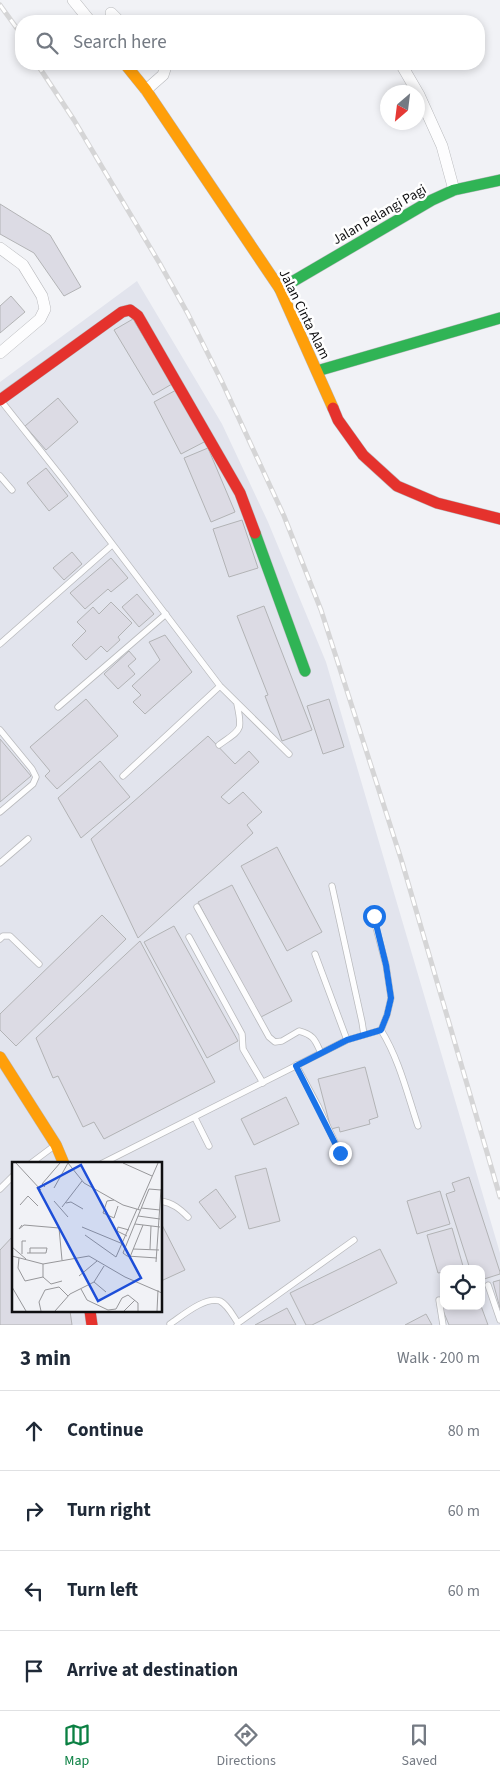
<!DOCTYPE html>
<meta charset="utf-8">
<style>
body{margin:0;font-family:"Source Sans 3",sans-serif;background:#f6f6f7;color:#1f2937}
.controls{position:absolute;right:15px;bottom:15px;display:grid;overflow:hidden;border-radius:10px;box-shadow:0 2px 8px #0003}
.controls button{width:45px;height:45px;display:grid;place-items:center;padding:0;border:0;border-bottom:1px solid #e0e1e3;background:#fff;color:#1f2937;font:25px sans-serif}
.compass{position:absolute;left:380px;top:85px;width:45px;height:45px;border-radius:50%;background:#fff;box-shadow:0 2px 8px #0003;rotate:208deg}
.stop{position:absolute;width:15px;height:15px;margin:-11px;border:4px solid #1a73e8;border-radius:50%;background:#fff}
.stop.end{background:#1a73e8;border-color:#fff;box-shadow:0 1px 5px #0008}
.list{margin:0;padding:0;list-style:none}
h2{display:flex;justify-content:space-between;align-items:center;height:65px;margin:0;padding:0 20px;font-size:21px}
h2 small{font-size:16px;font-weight:400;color:#747a83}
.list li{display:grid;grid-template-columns:32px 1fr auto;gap:15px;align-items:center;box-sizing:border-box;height:80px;padding:0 20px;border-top:1px solid #e0e1e3}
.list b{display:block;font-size:19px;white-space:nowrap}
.list em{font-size:16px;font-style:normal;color:#747a83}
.icon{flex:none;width:28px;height:28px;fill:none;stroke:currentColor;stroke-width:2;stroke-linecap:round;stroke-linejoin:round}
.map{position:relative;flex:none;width:500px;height:1325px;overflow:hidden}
.search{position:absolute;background:#fff;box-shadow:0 2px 8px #0003;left:15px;right:15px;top:15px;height:55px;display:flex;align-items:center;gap:12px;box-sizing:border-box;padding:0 18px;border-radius:20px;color:#747a83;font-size:19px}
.sheet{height:385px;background:#fff}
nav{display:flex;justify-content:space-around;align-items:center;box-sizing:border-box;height:70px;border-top:1px solid #e0e1e3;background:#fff;font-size:14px;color:#747a83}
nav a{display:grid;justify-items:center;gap:2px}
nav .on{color:#0b8043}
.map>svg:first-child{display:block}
</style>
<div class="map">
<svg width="500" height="1325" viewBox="0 0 500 1325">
<rect width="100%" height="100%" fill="#f1f2f6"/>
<!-- built -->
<path fill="#e2e4ed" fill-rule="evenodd" d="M137 281 222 424 268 522 326 662 500 1253V1325H0V382ZM14 1164H161V1311H14ZM444 1269H481V1306H444Z"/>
<!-- building -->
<path fill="#dcdbe4" stroke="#b2b3b5" d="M0 204 50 235 81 287 64 296 34 253 0 234Z
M11 296 25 312 0 333V306Z
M133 319 172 384 153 395 114 330Z
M178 389 206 441 181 454 154 402Z
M58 398 78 422 46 450 25 426Z
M208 448 235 512 211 522 184 458Z
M46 468 68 496 49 511 27 483Z
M242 520 258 568 229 577 213 529Z
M72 552 82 564 64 580 53 568Z
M111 558 128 578 111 592 108 589 85 609 70 593Z
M137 594 154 614 139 627 122 607Z
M111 602 132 623 118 637 120 640 107 652 101 646 86 660 72 645 86 631 77 622 93 607 99 614Z
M264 606 312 730 282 741 265 696 268 695 237 616Z
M165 635 192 672 145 714 133 702 141 695 132 686 160 660 149 642Z
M129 651 136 659 128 666 135 674 118 689 104 674Z
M86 699 118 736 57 789 45 776 50 771 30 747Z
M329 699 344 747 323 754 307 706Z
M208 736 235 764 249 751 259 762 221 797 229 804 243 792 262 812 247 825 253 833 138 938 91 839Z
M0 739 31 776 0 802Z
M100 761 130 797 81 838 58 798Z
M277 847 322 932 287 951 241 866Z
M232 885 292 1001 259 1018 198 902Z
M102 915 126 939 16 1046 0 1030V1014Z
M174 926 238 1041 207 1058 144 942Z
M140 941 215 1082 104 1139 94 1122 83 1127 58 1076 53 1078 36 1038Z
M365 1067 378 1117 369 1120 370 1124 340 1132 339 1127 331 1129 318 1079Z
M286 1097 299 1124 254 1145 241 1119Z
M266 1168 280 1221 249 1229 235 1176Z
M469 1177 500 1272V1274L481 1280V1269H470L446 1194 455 1191 452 1183Z
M216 1189 236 1217 220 1229 199 1202Z
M440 1191 450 1224 417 1234 407 1201Z
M161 1223 185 1270 161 1281Z
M452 1228 463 1266 455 1269H444V1272L438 1273 427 1235Z
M14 1235V1311H70L72 1325H0V1250Z
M380 1249 397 1283 312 1325H306L290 1293Z
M500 1280V1308L493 1282Z
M448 1306H481L488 1325H449L442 1308Z
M287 1308 296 1325H255Z
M426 1314 432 1325H405Z"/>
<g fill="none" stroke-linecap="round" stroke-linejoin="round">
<!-- lane casing -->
<g stroke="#b9babd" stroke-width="7">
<path id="lane" d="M2 402 63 479 220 686 289 754
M0 476 12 490
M0 644 112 545
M58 707 166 614
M0 730 32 769 36 777 33 784 0 812
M219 745C241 729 243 732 237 704
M123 776 220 686
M0 863 28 839
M332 886 362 1022 364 1035
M197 907 269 1037 275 1042 282 1041 299 1031C314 1035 315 1040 321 1053
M373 916 386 965 391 998 387 1015 381 1030
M189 937 242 1034 243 1049 263 1083
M0 939 3 936H10L39 964
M315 954 347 1040
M381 1030C399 1059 407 1093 418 1126
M296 1065 318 1106 340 1153
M195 1118 209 1146
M30 1164 54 1146
M101 1164 347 1040 381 1030
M0 1189 14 1175
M161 1201C173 1203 180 1209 188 1217
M488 1285 500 1320
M439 1300 443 1325
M170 1324C182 1316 205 1296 220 1301 228 1305 233 1316 238 1323
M237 1325 238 1323 354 1240"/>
</g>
<!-- street casing -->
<g stroke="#b9babd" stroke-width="12">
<path id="street" d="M73 0 90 21
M111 13 119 21
M401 64 419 95 442 146 454 190
M146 90 163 75 165 69 162 64
M0 248 23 265 42 296 45 309 40 319 0 353"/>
</g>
<!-- fast casing -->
<g stroke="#b9babd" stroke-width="12">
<path id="fast" d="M280 289 432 200 454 190 500 180
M317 371 500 318
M255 533 305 671"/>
</g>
<!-- slow casing -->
<g stroke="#b9babd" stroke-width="12">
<path id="slow" d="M125 64 146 90 280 289 333 408
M0 1057 56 1145 64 1164"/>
</g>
<!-- jam casing -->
<g stroke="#b9babd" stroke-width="12">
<path id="jam" d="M0 400 122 312 130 310 138 316 240 493 255 533
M333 408 338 420 363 455 397 486 437 503 500 519
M90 1311 92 1325"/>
</g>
<!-- lane -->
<use href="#lane" stroke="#fdfdfe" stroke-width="5.5"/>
<!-- street -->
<use href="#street" stroke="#fdfdfe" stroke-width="11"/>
<!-- fast -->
<use href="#fast" stroke="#30b455" stroke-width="11"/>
<!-- slow -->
<use href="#slow" stroke="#ff9f0a" stroke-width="11"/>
<!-- jam -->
<use href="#jam" stroke="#e5322d" stroke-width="11"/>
<!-- rail casing -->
<g stroke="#d5d5d6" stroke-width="5">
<path id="rail" d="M0 5 21 34
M37 64 74 120 160 264 188 314 222 382 284 516 321 610 402 862 500 1197"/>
</g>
<!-- rail -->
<use href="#rail" stroke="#fff" stroke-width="3" stroke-dasharray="9" stroke-linecap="butt"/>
</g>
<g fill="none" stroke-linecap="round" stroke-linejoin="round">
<!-- route -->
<path stroke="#1a73e8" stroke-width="6" d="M340 1153 296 1066 347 1040 381 1030 387 1015 391 998 386 965 374 916"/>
</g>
<g text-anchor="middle" stroke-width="5" stroke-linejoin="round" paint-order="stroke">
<!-- street labels -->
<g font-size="14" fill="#0f0f11" stroke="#fff">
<text transform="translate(379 214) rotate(-30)" y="5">Jalan Pelangi Pagi</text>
<text transform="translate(305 314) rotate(64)" y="5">Jalan Cinta Alam</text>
</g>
</g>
<!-- overview -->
<g transform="translate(12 1162)">
<rect width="150" height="150" fill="#f1f2f6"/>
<path fill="none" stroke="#97979a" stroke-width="1" d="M4 1 29 28M111 1 140 14M33 25 30 22 48 1M42 26 56 1 72 21 111 43 128 48M102 38 95 39 91 51 102 56 106 44M42 39 56 55M54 41 59 40 71 47M8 43 16 34 26 44M50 45 70 19M129 46 148 48M126 47 146 1M126 54 148 57M123 62 148 65M10 63 7 67 12 63 47 66M70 65 111 82M47 66 50 98M73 73 104 95 125 47M115 74 105 69 106 65 117 68M0 85 14 97M121 87 147 88M138 87 139 64M15 91H34L35 86H18V91M10 92V79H14M0 94 31 102 77 94 113 115 150 131M118 95 131 63M7 96 6 106 13 119 31 115V102M145 96 115 94 111 91 137 27 149 28M144 100 149 27M67 114 85 99M31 115 39 122 50 119M82 120 94 130M0 125 14 149M69 127 75 138 96 148 104 147 110 136 116 133 126 141V149M29 149 27 140 33 128 47 125 56 134M43 149 58 132 82 120 92 104M112 149 123 138M145 149 146 128"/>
<path fill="#1d4ed8" fill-opacity="0.15" stroke="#1d4ed8" stroke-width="2.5" d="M69 3 129 116 86 139 26 26Z"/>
<rect width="150" height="150" fill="none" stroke="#0f0f11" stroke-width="2.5"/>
</g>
</svg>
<div class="controls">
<button><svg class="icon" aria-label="locate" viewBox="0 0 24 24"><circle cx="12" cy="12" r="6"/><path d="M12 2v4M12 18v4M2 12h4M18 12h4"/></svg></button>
</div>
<svg class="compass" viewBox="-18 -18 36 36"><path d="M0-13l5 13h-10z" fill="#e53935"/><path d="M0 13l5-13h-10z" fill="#747a83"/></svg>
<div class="stop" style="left:374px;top:916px"></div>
<div class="stop end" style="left:340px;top:1153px"></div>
<div class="search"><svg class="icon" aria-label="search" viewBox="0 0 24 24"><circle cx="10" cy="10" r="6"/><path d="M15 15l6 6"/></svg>Search here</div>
</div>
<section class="sheet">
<h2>3 min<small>Walk · 200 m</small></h2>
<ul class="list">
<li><svg class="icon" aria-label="ahead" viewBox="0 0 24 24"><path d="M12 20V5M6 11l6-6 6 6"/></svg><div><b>Continue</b></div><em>80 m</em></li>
<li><svg class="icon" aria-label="right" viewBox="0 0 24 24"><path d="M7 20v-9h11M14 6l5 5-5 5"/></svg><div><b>Turn right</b></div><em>60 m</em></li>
<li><svg class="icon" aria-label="left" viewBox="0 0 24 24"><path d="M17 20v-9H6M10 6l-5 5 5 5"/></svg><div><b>Turn left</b></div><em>60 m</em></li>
<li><svg class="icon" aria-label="arrive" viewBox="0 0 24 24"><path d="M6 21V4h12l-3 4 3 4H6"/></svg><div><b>Arrive at destination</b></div></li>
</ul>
</section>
<nav>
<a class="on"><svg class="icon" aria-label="map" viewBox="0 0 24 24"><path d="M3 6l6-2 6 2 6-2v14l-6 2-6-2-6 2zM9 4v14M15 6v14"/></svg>Map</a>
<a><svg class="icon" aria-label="directions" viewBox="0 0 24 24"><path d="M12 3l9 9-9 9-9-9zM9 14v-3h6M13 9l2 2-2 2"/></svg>Directions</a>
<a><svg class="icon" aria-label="saved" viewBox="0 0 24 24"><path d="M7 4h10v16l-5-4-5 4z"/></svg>Saved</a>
</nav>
